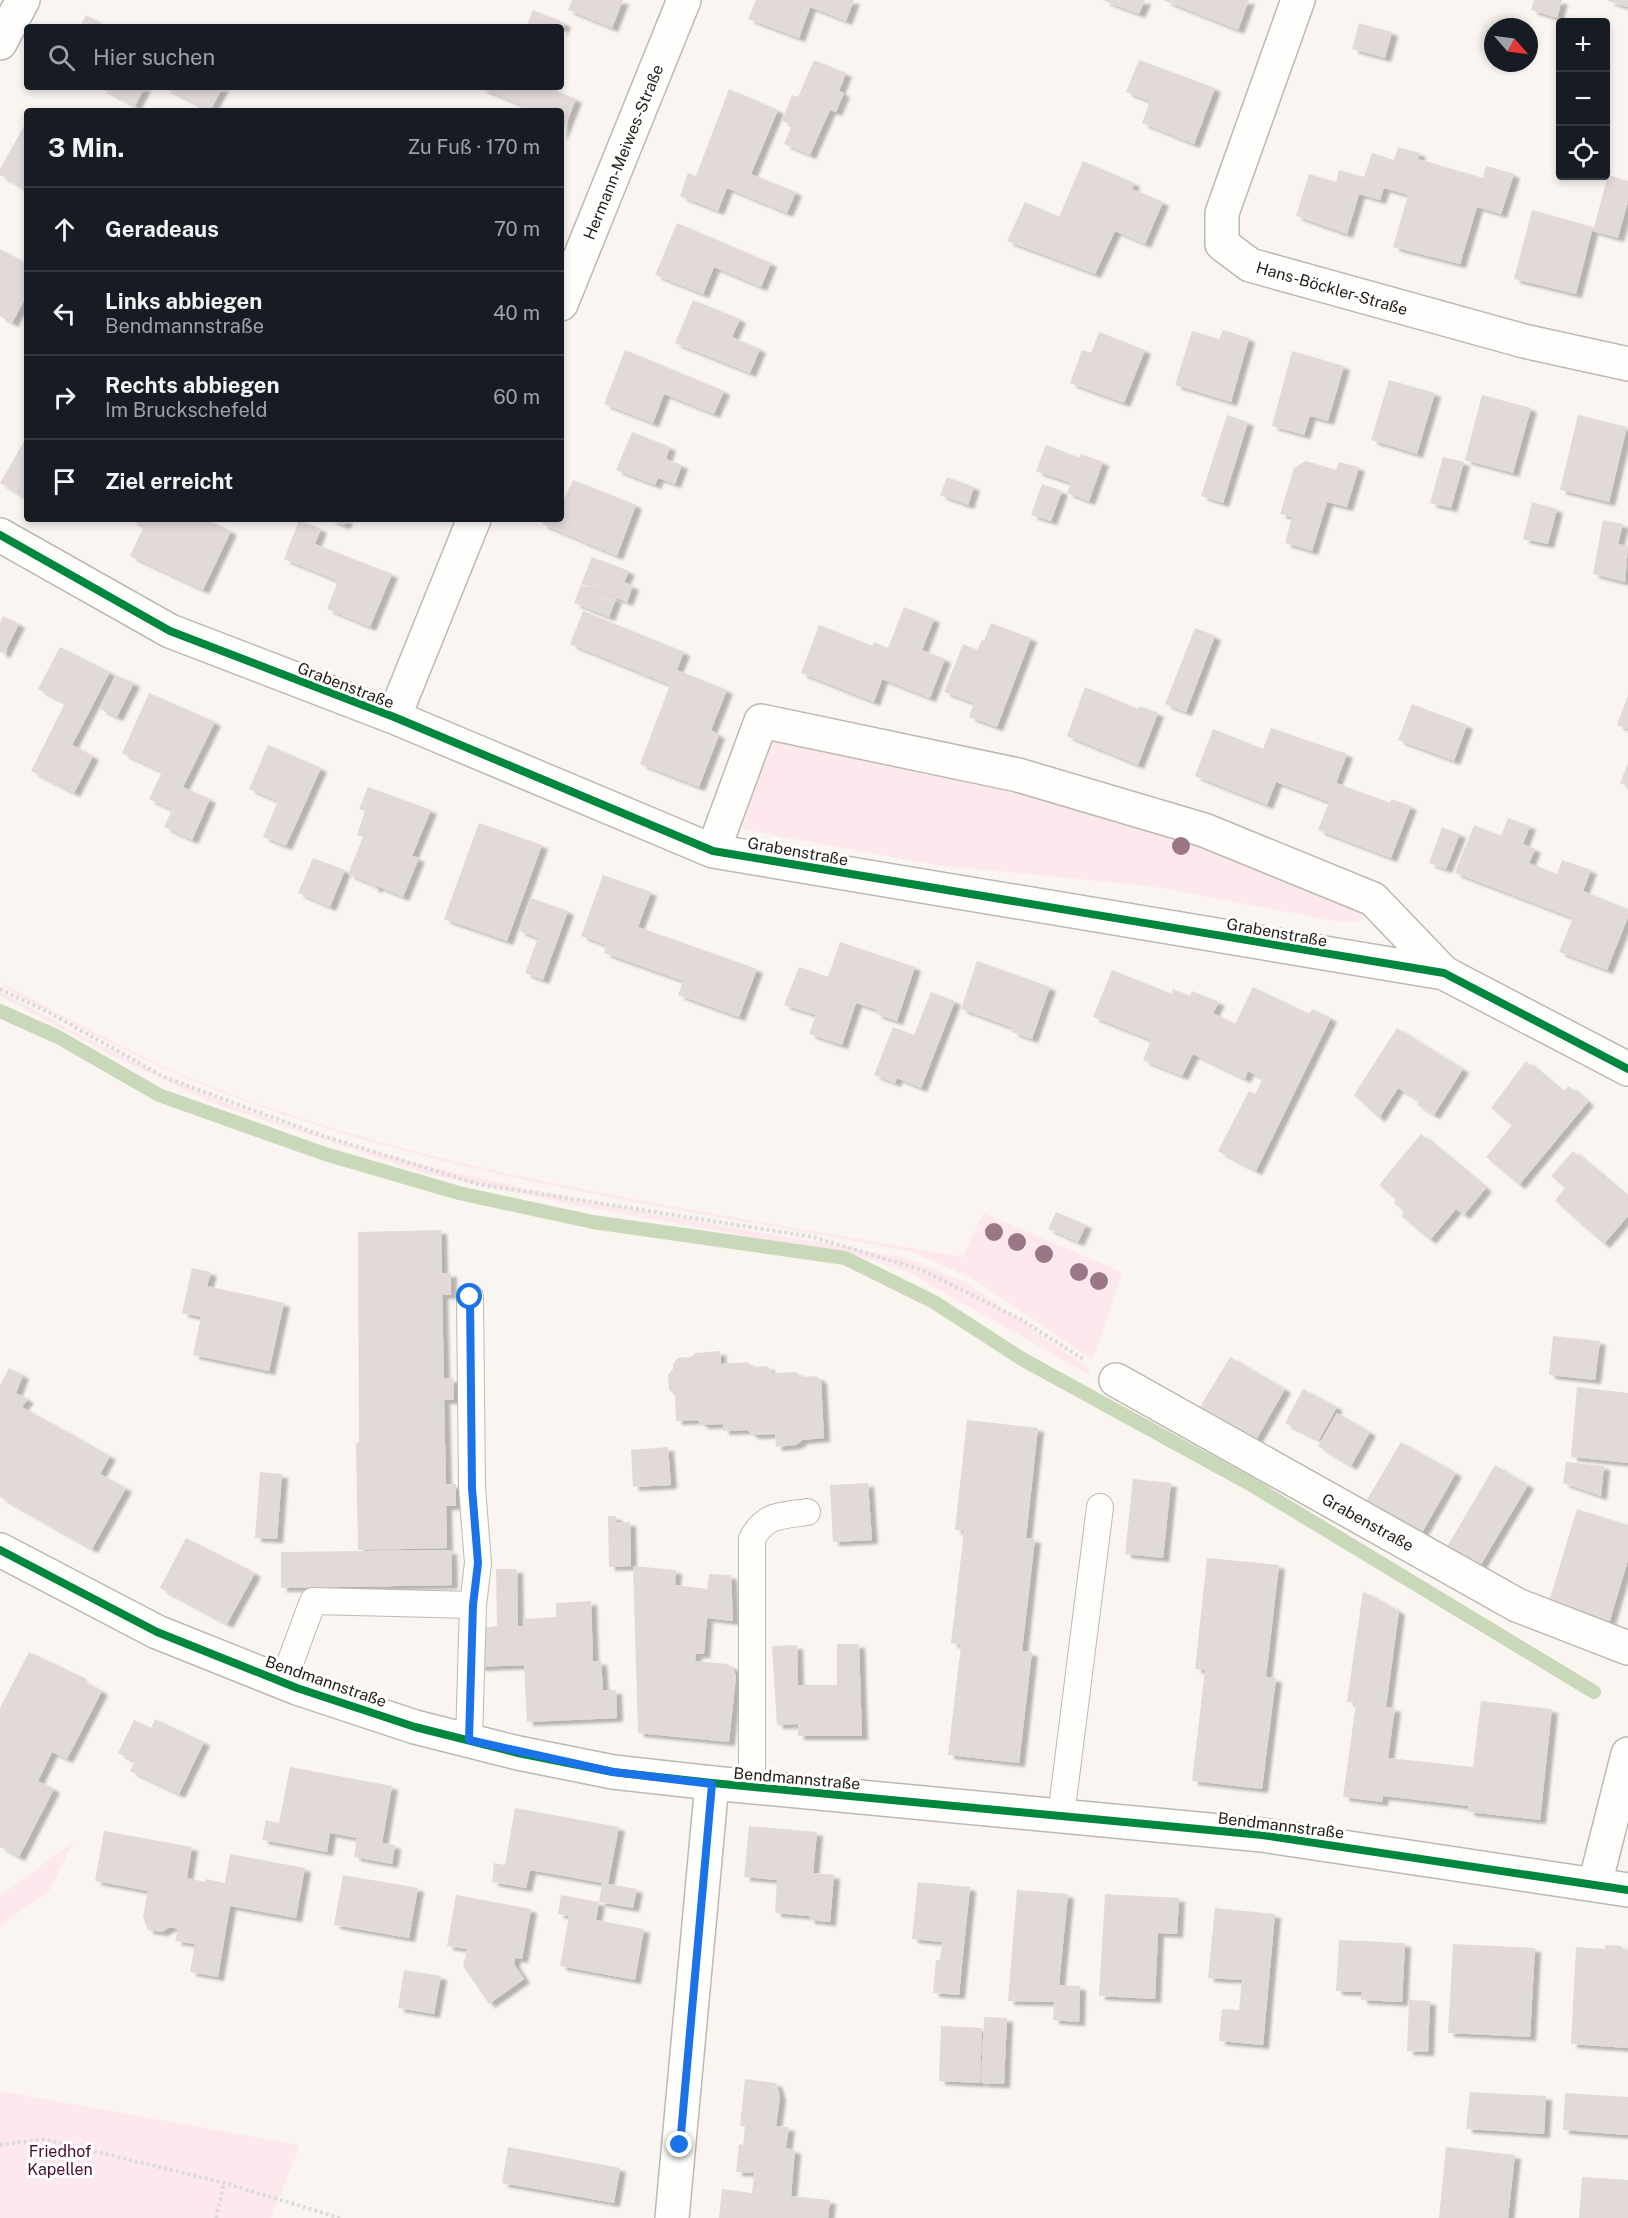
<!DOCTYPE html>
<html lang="de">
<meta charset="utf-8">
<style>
body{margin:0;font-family:"Public Sans",sans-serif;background:#242831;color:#f1f3f6}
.controls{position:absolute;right:18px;top:18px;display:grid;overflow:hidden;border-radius:6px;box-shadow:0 3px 9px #0003}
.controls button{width:54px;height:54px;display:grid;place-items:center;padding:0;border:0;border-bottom:2px solid #363941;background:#171b24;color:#f1f3f6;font:30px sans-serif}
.compass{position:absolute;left:1484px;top:18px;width:54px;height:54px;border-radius:50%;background:#171b24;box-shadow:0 3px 9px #0003;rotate:118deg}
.stop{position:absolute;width:18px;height:18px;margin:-14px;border:4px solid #1a73e8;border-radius:50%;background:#fff}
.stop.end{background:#1a73e8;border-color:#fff;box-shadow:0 2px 6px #0008}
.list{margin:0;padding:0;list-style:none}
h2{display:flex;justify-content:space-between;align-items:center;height:78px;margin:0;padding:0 24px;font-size:26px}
h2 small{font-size:20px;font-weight:400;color:#9ea1a6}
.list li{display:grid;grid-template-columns:39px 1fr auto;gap:18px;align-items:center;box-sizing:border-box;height:84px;padding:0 24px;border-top:2px solid #363941}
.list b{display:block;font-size:22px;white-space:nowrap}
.list p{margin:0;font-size:20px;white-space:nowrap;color:#9ea1a6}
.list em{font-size:20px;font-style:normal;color:#9ea1a6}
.icon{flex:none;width:33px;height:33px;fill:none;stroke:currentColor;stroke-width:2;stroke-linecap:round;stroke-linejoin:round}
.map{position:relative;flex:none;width:1628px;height:2218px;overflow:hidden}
.search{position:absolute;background:#171b24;box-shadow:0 3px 9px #0003;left:24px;top:24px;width:540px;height:66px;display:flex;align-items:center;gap:15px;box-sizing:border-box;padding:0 21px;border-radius:6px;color:#9ea1a6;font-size:22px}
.panel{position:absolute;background:#171b24;box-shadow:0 3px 9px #0003;left:24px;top:108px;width:540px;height:414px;border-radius:6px}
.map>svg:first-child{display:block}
</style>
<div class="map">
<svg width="1628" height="2218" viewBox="0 0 1628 2218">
<defs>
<filter id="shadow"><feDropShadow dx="6" dy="4" stdDeviation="1.5" flood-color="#0004"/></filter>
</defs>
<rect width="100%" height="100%" fill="#faf5f0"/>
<!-- green -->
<path fill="#fde9ed" d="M772 740 1082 805 1286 878 1370 912 1363 920 1344 923 1156 887 935 865 746 830 740 822 766 747Z
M0 982C71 1020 142 1060 218 1089 455 1179 715 1212 963 1257L983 1213 1122 1272 1093 1360 972 1278 909 1251C628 1199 334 1164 78 1026 62 1017 9 993 0 982Z
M0 991C70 1029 140 1069 214 1098 434 1185 674 1215 907 1258L968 1284 1090 1369 1088 1374 908 1272 858 1256 579 1206 423 1173 213 1103 111 1055 0 996Z
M74 1841 50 1890 0 1926V1896Z
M0 2091 300 2145 271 2218H0Z"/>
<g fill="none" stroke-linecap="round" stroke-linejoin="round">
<!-- stream -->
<path stroke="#c8d8b8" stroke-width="14" d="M0 1011 58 1037 159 1095 325 1154 459 1193 593 1222 845 1258 934 1302 1022 1359 1250 1484 1594 1692"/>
</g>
<!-- building -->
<path fill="#e2dad8" filter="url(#shadow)" d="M572 0H623L612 28 568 10Z
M756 0H854L846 21 810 7 799 38 748 19Z
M1102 0H1145L1139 14Z
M1163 0H1249L1238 30Z
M1534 0H1562L1557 18 1531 10Z
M1608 0H1628V7L1608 1Z
M533 10 565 23 561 33V27H526Z
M86 15 108 27H80Z
M1359 23 1392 32 1385 58 1352 49Z
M814 60 846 73 839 91 844 93 836 112 830 110 810 155 784 144 792 125 782 121 792 95 798 97Z
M1139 60 1215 88 1194 144 1142 123 1150 101 1126 92Z
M99 87H145L135 106Z
M163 87H223L210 111Z
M478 87H546L576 99 561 137V111H520L522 105Z
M729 89 778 110 751 174 796 192 787 213 727 188 718 211 680 196 688 173 696 176Z
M25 124 27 125V190L0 175V169Z
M1398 147 1420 153 1418 159 1483 178 1486 166 1514 174 1501 214 1477 207 1460 264 1393 247 1408 195 1384 188 1380 200 1359 194 1347 234 1296 216 1309 174 1336 182 1339 170 1364 177 1372 153 1394 160Z
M1083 161 1134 183 1132 189 1163 202 1145 244 1115 231 1095 274 1007 241 1025 202 1059 217Z
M1608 175 1628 181V201L1618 238 1593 231Z
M1532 210 1593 227 1576 294 1514 279Z
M677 223 771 263 761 287 714 267 703 294 655 275Z
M0 249 27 264V295L12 323 0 316Z
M693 300 740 319 732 337 760 349 750 373 675 343Z
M1223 330 1249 338 1231 402 1175 385 1192 331 1219 339Z
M1099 332 1145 350 1124 403 1070 383 1082 350 1091 353Z
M625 350 724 391 714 414 664 394 653 423 604 404Z
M1292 351 1344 366 1328 421 1310 416 1304 435 1272 426Z
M1389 380 1435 393 1417 454 1371 440Z
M1482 395 1531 408 1513 473 1465 460Z
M1227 415 1248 422 1223 503 1201 496Z
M1578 415 1627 427 1609 502 1560 490Z
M632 432 670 447 666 459 682 465 675 484 658 478 655 485 616 470Z
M27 436V499L0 483Z
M1046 445 1080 458 1081 454 1103 462 1089 501 1067 493 1071 483 1036 471Z
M1443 457 1464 462 1451 508 1430 503Z
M1306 461 1336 470 1339 462 1359 467 1347 507 1327 502 1312 551 1285 543 1292 517 1280 514 1294 468Z
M947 477 974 487 968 505 940 495Z
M573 480 636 505 617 556 542 524 544 519H561V506Z
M1042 484 1062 491 1051 521 1031 515Z
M1532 502 1557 509 1548 544 1523 539Z
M129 519H198L203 521 205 519 231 531 203 590 130 556 144 526Z
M328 519H347L344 525Z
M299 520 321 529 315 544 392 574 370 627 327 609 338 581 284 559Z
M1603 520 1623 524 1618 544 1628 546 1625 582 1593 574Z
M592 557 629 571 624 582 633 586 627 602 581 584Z
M581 585 616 599 609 617 574 603Z
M904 607 934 619 922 650 945 659 930 698 882 679 874 702 801 673 819 625 873 646 874 642 888 648Z
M583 611 684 652 677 670 727 690 711 730 719 735 699 787 640 764 670 685 570 644Z
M3 616 19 624 4 654 0 652V623Z
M991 623 1031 638 997 727 969 717 974 703 944 692 963 644 977 650 982 640 984 641Z
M1195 628 1215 636 1186 712 1165 704Z
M60 647 110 672 72 745 93 756 74 793 31 771 65 703 38 689Z
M116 675 134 683 117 717 100 709Z
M1085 687 1138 709 1140 706 1158 713 1138 765 1067 736Z
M149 693 215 722 183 787 210 799 192 840 164 827 172 810 149 799 162 772 122 753Z
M1628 695V729L1617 725Z
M1412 704 1467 725 1454 761 1398 740Z
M1271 728 1347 754 1336 783 1390 803 1391 799 1411 806 1391 858 1318 830 1329 802 1276 782 1267 805 1195 776 1213 729 1263 749Z
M268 745 321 768 286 846 263 837 278 801 249 789Z
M1628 763V786L1620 783Z
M368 787 431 810 412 856 419 858 403 897 377 886 376 889 372 887 373 885 348 874 363 837 357 835 365 811 359 809Z
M1508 818 1530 826 1523 844 1535 849 1529 863 1557 874 1562 860 1591 870 1583 891 1628 909V917L1607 970 1559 952 1573 918 1455 873 1474 825 1501 836Z
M479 823 542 845 507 941 444 919Z
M1442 827 1460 834 1446 869 1429 863Z
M313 858 345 870 330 907 298 893Z
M603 875 651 892 638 927 757 969 739 1017 678 995 683 981 604 953 606 945 581 936Z
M531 898 568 911 543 980 525 973 538 938 519 931Z
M840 942 915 967 897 1021 876 1014 877 1010 856 1003 842 1045 809 1034 816 1015 784 1005 799 967 828 977Z
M977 961 1050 987 1032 1039 1012 1032 1013 1028 961 1009Z
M1112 970 1172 994 1173 989 1190 996 1192 991 1219 1002 1213 1013 1235 1024 1253 987 1309 1014 1312 1009 1331 1018 1256 1171 1218 1151 1249 1091 1255 1094 1263 1079 1248 1071 1245 1079 1193 1054 1182 1076 1143 1060 1151 1040 1093 1017Z
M931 992 955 1001 921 1088 897 1078 895 1083 874 1075 893 1027 914 1035Z
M1397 1028 1463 1069 1434 1115 1417 1105 1419 1101 1398 1088 1379 1118 1354 1095Z
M1526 1061 1563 1092 1569 1086 1588 1102 1519 1185 1486 1157 1512 1125 1491 1108Z
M1421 1134 1486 1188 1464 1215 1456 1209 1430 1240 1401 1216 1404 1212 1394 1203 1396 1200 1379 1185Z
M1573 1151 1628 1197V1216L1604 1244 1555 1201 1565 1188 1551 1176Z
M1056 1212 1086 1225 1078 1242 1048 1229Z
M441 1230 442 1273H451V1295H442L444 1378H453L454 1400H444L446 1484H456V1506H446L447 1548 358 1550 356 1443H359L358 1232Z
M192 1268 211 1272 207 1286 284 1303 269 1371 193 1355 201 1317 182 1313Z
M1553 1336 1600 1341 1595 1380 1549 1375Z
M720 1351 721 1364 747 1362 753 1367 767 1366 773 1373 796 1372 802 1377 816 1376 821 1380 824 1438 802 1440 796 1445 776 1447 775 1434 753 1435 747 1430 723 1431V1424L703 1425 697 1420 676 1421 675 1395 669 1390 668 1375 673 1369V1364L678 1358 691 1357 696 1353Z
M1230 1357 1285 1389 1256 1440 1200 1407Z
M9 1368 23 1375 16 1393 28 1399 22 1407 110 1456 100 1474 126 1488 92 1549 0 1497V1386Z
M1577 1387 1628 1393V1463L1571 1457Z
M1303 1389 1337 1407 1319 1440 1285 1423Z
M1337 1413 1370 1432 1351 1466 1318 1446Z
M967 1420 1038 1428 1026 1538 1035 1539 1022 1651 1032 1652 1019 1763 948 1755 961 1645 951 1643 964 1531 955 1530Z
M1401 1442 1456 1473 1420 1536 1365 1503Z
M668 1447 671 1485 633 1487 631 1450Z
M1566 1462 1604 1466 1601 1496 1563 1483Z
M1495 1465 1528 1485 1480 1566 1447 1547Z
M260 1472 282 1474 277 1539 255 1538Z
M1133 1479 1171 1483 1163 1558 1125 1554Z
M868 1483 872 1540 833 1542 830 1485Z
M1577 1509 1628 1525V1560L1608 1627 1547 1608Z
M608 1516H616V1522H630L631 1566 609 1567Z
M186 1538 255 1573 227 1624 160 1588Z
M451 1550 452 1585 281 1588V1552Z
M1207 1558 1279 1565 1266 1677 1276 1678 1262 1789 1192 1781 1205 1670 1195 1669Z
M633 1566 676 1570 675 1585 707 1589 709 1574 731 1575 733 1621 707 1618 704 1654H696L695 1661 727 1664 733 1667 736 1676 729 1742 638 1733Z
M496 1569H517L518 1626H523V1619L556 1617V1603L591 1601 593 1661H601L603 1690H616L617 1718 527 1722 524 1665 479 1667V1628L497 1626Z
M1363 1591 1399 1611 1386 1707 1395 1708 1388 1758 1473 1767 1481 1701 1552 1709 1540 1820 1468 1812 1469 1806 1383 1796 1382 1802 1343 1797 1356 1703 1347 1702Z
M837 1644H859L862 1736H798V1724L777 1725 772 1646 797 1645 798 1685H837Z
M29 1652 80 1676 79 1678 102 1691 67 1759 52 1752 38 1781 54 1789 19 1857 0 1847V1708Z
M155 1719 204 1742 179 1794 130 1771 135 1761 118 1753 134 1720 151 1728Z
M290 1767 392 1786 382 1843 395 1845 392 1864 354 1857 357 1838 330 1833 327 1852 262 1840 266 1820 279 1823Z
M515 1808 619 1827 608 1884 637 1889 633 1908 599 1902 596 1920 644 1929 635 1980 560 1966 569 1916 558 1914 561 1895 599 1902 602 1883 530 1870 526 1888 492 1882 494 1863 505 1865Z
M749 1826 817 1832 813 1873 834 1875 830 1922 809 1920V1916L775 1913 777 1880 744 1877Z
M104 1831 192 1847 187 1878 205 1882 206 1879 225 1883 230 1854 305 1868 296 1918 230 1906 218 1977 190 1972 195 1944 175 1941 178 1929 170 1927 162 1932 148 1930 143 1917 148 1891 95 1881Z
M343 1875 418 1888 409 1938 334 1925Z
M918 1882 970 1887 959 1995 933 1993 936 1960H940L942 1942 912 1939Z
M1017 1890 1068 1894 1059 1985 1080 1986 1079 2022 1053 2020 1054 2002 1008 2001Z
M1105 1894 1179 1898 1177 1934 1158 1933 1155 1999 1099 1996Z
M456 1895 531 1909 522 1959 515 1958 514 1964 524 1979 489 2004 463 1966 467 1949 447 1946Z
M1215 1908 1275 1914 1263 2045 1219 2041 1222 2009 1239 2010 1242 1980 1208 1978Z
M1339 1940 1405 1943 1402 2002 1361 2000 1362 1992 1336 1991Z
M1453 1944 1535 1948 1530 2037 1448 2033Z
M1605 1945 1622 1946V1950L1628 1951V2048L1571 2044 1576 1947 1605 1949Z
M404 1970 441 1976 434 2014 398 2008Z
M1409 2000 1430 2001 1428 2052 1407 2051Z
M984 2017 1007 2018 1004 2084 981 2083Z
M941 2026 982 2028 980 2083 939 2081Z
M745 2079 776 2083 780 2096 776 2126 789 2127 786 2148 795 2150 791 2196 830 2200 828 2218H719L722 2189 752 2193 754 2173 736 2172 739 2144 743 2145 745 2126H740Z
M1470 2092 1546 2096 1544 2134 1466 2129Z
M1565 2093 1628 2097V2135L1563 2130Z
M508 2147 620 2168 614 2203 502 2183Z
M1446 2147 1515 2155 1508 2218H1439Z
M1582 2177 1628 2180V2218H1579Z"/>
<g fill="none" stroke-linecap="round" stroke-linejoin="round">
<!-- service casing -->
<g stroke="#beb8b3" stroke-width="28">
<path id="service" d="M470 1297 472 1488 478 1563 473 1605
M283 1682 313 1601 473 1605 469 1740
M752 1787V1539C765 1514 781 1516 807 1512
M1061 1816 1100 1507"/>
</g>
<!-- minor casing -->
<g stroke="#beb8b3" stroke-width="36">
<path id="minor" d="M1298 0 1222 213V244L1250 265 1524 341 1628 364
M0 43 23 0
M561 304 684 0
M0 535 170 631 394 717 713 851 1444 973 1628 1069
M394 717 474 519
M713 851 761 721 1018 775 1204 830 1373 899 1444 973
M1116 1380 1517 1605 1628 1648
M1595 1884 1628 1754
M672 2218 712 1783"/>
</g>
<!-- tertiary casing -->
<g stroke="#beb8b3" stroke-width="36">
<path id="tertiary" d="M0 1550 157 1632 297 1688 415 1727 518 1753 613 1772 712 1783 1262 1835 1628 1890"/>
</g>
<!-- path -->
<path stroke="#dcdbd9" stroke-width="4" stroke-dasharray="3 3" stroke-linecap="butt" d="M0 989 48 1012 164 1077 320 1135 478 1184 813 1237 922 1270 1020 1319 1085 1360
M0 2145 45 2139 224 2183 340 2218
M216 2218 224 2183"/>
<!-- service -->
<use href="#service" stroke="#fefefd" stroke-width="26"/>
<!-- minor -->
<use href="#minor" stroke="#fefefd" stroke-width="33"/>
<!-- tertiary -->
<use href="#tertiary" stroke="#fefefd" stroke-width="33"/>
<!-- cycleway casing -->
<g stroke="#fff" stroke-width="11">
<path id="cycleway" d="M0 535 170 631 394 717 713 851 1444 973 1628 1069
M0 1550 157 1632 297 1688 415 1727 518 1753 613 1772 712 1783 1262 1835 1628 1890"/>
</g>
<!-- cycleway -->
<use href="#cycleway" stroke="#00873e" stroke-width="8"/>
</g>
<!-- trees -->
<g fill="#9a7686">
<circle cx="1181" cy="846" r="9"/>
<circle cx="994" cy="1232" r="9"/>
<circle cx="1017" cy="1242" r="9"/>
<circle cx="1044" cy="1254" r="9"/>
<circle cx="1079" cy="1272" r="9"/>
<circle cx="1099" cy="1281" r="9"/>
</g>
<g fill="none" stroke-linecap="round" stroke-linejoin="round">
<!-- route -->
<path stroke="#1a73e8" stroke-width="8" d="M470 1297 472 1488 478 1563 473 1605 469 1740 613 1772 712 1784 680 2145"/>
</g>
<g text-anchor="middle" stroke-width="6" stroke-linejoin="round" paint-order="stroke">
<!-- street labels -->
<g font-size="16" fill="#241d16" stroke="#fff">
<text transform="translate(623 152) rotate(-68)" y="6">Hermann-Meiwes-Straße</text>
<text transform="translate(1332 288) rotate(16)" y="6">Hans-Böckler-Straße</text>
<text transform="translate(346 685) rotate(21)" y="6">Grabenstraße</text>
<text transform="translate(798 851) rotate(10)" y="6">Grabenstraße</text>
<text transform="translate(1277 932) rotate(10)" y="6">Grabenstraße</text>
<text transform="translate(1368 1522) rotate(29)" y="6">Grabenstraße</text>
<text transform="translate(326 1681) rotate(19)" y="6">Bendmannstraße</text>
<text transform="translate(797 1778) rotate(5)" y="6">Bendmannstraße</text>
<text transform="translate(1281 1825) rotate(7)" y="6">Bendmannstraße</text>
</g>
<!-- park labels -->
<g font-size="16" fill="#4b0e2f" stroke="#fff">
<text x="60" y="2157">Friedhof<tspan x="60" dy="18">Kapellen</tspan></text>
</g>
</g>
</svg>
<div class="controls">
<button>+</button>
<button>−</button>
<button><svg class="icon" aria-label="locate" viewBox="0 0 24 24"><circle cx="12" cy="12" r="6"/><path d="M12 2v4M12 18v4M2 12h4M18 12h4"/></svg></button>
</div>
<svg class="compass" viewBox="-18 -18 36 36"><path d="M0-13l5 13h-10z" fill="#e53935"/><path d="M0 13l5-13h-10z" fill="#9ea1a6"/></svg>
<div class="stop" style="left:470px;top:1297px"></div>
<div class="stop end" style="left:680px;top:2145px"></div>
<div class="search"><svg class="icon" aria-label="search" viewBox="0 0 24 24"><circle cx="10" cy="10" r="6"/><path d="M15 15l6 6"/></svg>Hier suchen</div>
<section class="panel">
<h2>3 Min.<small>Zu Fuß · 170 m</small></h2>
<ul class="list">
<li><svg class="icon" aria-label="ahead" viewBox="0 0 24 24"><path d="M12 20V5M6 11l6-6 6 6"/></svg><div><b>Geradeaus</b></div><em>70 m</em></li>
<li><svg class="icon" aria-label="left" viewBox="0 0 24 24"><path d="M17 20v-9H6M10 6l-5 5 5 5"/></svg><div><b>Links abbiegen</b><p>Bendmannstraße</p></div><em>40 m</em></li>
<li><svg class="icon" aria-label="right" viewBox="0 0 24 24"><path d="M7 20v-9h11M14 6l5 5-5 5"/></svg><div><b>Rechts abbiegen</b><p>Im Bruckschefeld</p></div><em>60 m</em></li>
<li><svg class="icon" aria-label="arrive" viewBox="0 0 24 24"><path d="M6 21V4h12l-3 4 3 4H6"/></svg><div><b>Ziel erreicht</b></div></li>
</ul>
</section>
</div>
